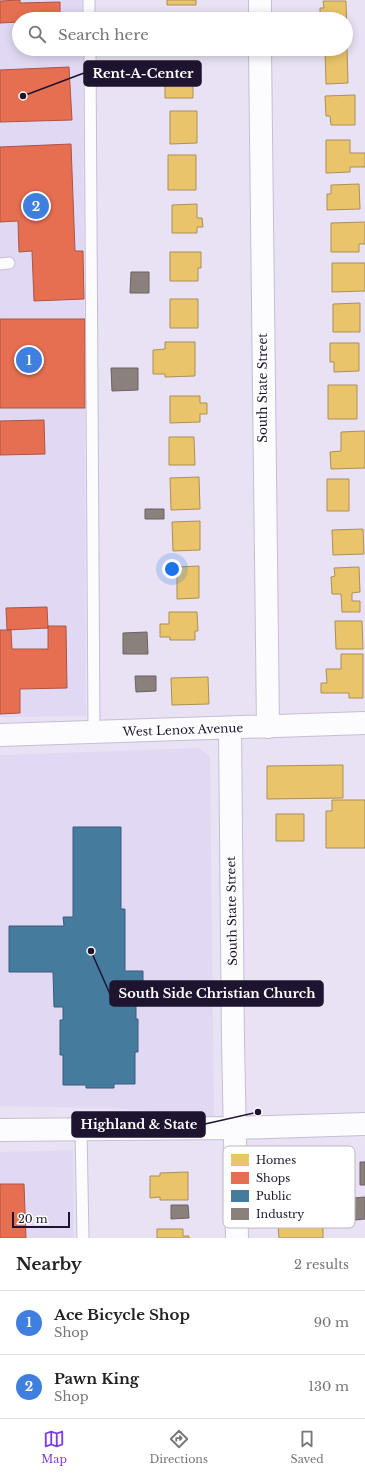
<!DOCTYPE html>
<style>
body{margin:0;font-family:"Libre Baskerville",serif;background:#f2f2f2;color:#222}
.scale{position:absolute;left:12px;bottom:10px;width:58px;box-sizing:border-box;padding-left:4px;border:2px solid #1f1430;border-top:0;font-size:11px;line-height:14px;white-space:nowrap;color:#1f1430;-webkit-text-stroke:3px #fff;paint-order:stroke}
.you{position:absolute;left:172px;top:569px;width:14px;height:14px;margin:-10px;border:3px solid #fff;border-radius:50%;background:#1a73e8;box-shadow:0 0 0 6px #1a73e833}
.badge{display:grid;place-items:center;width:26px;height:26px;border-radius:50%;background:#7c3aed;color:#fff;font-size:13px;font-weight:700}
.pin{position:absolute;translate:-50% -50%;border:2px solid #fff;box-shadow:0 1px 4px #0006}
.list{margin:0;padding:0;list-style:none}
h2{display:flex;justify-content:space-between;align-items:center;height:52px;margin:0;padding:0 16px;font-size:17px}
h2 small{font-size:13px;font-weight:400;color:#767676}
.list li{display:grid;grid-template-columns:26px 1fr auto;gap:12px;align-items:center;box-sizing:border-box;height:64px;padding:0 16px;border-top:1px solid #e0e0e0}
.list b{display:block;font-size:15px;white-space:nowrap}
.list p{margin:0;font-size:13px;white-space:nowrap;color:#767676}
.list em{font-size:13px;font-style:normal;color:#767676}
.icon{flex:none;width:22px;height:22px;fill:none;stroke:currentColor;stroke-width:2;stroke-linecap:round;stroke-linejoin:round}
.map{position:relative;flex:none;width:365px;height:1238px;overflow:hidden}
.search{position:absolute;background:#fff;box-shadow:0 2px 10px #0003;left:12px;right:12px;top:12px;height:44px;display:flex;align-items:center;gap:10px;box-sizing:border-box;padding:0 14px;border-radius:22px;color:#767676;font-size:15px}
.sheet{height:180px;background:#fff}
nav{display:flex;justify-content:space-around;align-items:center;box-sizing:border-box;height:56px;border-top:1px solid #e0e0e0;background:#fff;font-size:11px;color:#767676}
nav a{display:grid;justify-items:center;gap:2px}
nav .on{color:#7c3aed}
.map>svg:first-child{display:block}
</style>
<div class="map">
<svg width="365" height="1238" viewBox="0 0 365 1238">
<rect width="100%" height="100%" fill="#e8e2f4"/>
<!-- built -->
<path fill="#e1d9f3" d="M0 0H82V19H19V49H83L86 716 0 717Z
M199 748 210 757 214 1116 110 1108 0 1106V755Z
M73 1150 74 1238H0V1152Z"/>
<!-- homes -->
<path fill="#e9c46a" stroke="#ac8f59" d="M167 0H196V5H167Z
M323 1H346L347 34 346 19H320V8H324Z
M347 48 348 83 326 84 325 49H346Z
M168 49H196V51H181V54H168Z
M165 70H196L197 84H193V98H165Z
M355 95V125H331L330 116H326L325 96Z
M170 111H197V143L170 144Z
M326 140H350V153H365V167H350V172L326 173Z
M168 155H196V190H168Z
M359 184 360 209 327 210V194H331V185Z
M197 204V218H202L203 227H197V233H172V205Z
M365 222V244H359V252H331V223Z
M170 252H201V268H198V281H170Z
M332 263H365V291L332 292Z
M170 299H198V328H170Z
M360 303V332H333V304Z
M165 342H195V376L165 377V374H153V350L165 349Z
M330 343H359V371L334 372V362H330Z
M328 385H357V419H328Z
M170 396H200V403H207V414H200V422L170 423Z
M365 431V468L331 469 330 452 341 451V432Z
M169 437H194L195 465H169Z
M199 477 200 509 171 510 170 478Z
M327 479H349V511H327Z
M200 521V550L173 551 172 522Z
M363 529 364 554 333 555 332 530Z
M199 566V598L177 599V567Z
M359 567 360 592 352 593V601H360V612H342L341 594H332L331 577 335 576 334 568Z
M169 612H197L198 631H195V640H170V637H160V624H169Z
M335 621H362L363 649H336Z
M341 654H363V698H349V693H321V683H327L326 669H341Z
M208 677 209 704 172 705 171 678Z
M343 765V798L267 799V766Z
M332 800H365V848H326V811H332Z
M276 814H304V841H276Z
M188 1172V1200H160V1197L150 1198V1176H160V1173Z
M323 1224V1238H279L278 1225Z
M157 1229H183V1236H189V1238H157Z"/>
<!-- shops -->
<path fill="#e76f51" stroke="#ab5447" d="M20 0V3L60 2V19H19V22L0 23V1Z
M69 67 72 120 0 122V70Z
M71 144 75 251H83L84 299 34 301 32 251 19 252 18 221 0 222V147Z
M0 319H85V408H0Z
M44 420 45 454 0 455V421Z
M47 607 48 628 7 630 6 608Z
M48 626H66L67 688 20 689V713L0 714V630H11L12 649H48Z
M0 1184H24L26 1238H0Z"/>
<!-- public -->
<path fill="#457b9d" stroke="#3a5c7c" d="M73 827H121V909H125V971H143V1004H136V1019H138V1052H135V1084H114V1088H86V1085H63V1055H60V1020H63V1007H54L53 972H9V926H64L63 917H73Z"/>
<!-- industry -->
<path fill="#8a817c" stroke="#6a6065" d="M131 272H149V293H130Z
M111 368H138V390L112 391Z
M145 509H164V519H145Z
M147 632 148 654H123V633Z
M135 676H156V691L136 692Z
M360 1162H365V1185H360Z
M365 1197V1219L355 1220 354 1198Z
M171 1205H188L189 1218 171 1219Z"/>
<g fill="none" stroke-linecap="round" stroke-linejoin="round">
<!-- lane casing -->
<g stroke="#c6bed5" stroke-width="13">
<path id="lane" d="M89 0V19
M90 49 94 732
M0 264 9 263
M81 1129 83 1238"/>
</g>
<!-- street casing -->
<g stroke="#c6bed5" stroke-width="24">
<path id="street" d="M260 0V19
M260 49 268 727
M230 729 233 1041 237 1238
M0 735 365 723
M0 1130 235 1128 365 1124"/>
</g>
<!-- lane -->
<use href="#lane" stroke="#fcfbfd" stroke-width="11"/>
<!-- street -->
<use href="#street" stroke="#fcfbfd" stroke-width="22"/>
</g>
<g text-anchor="middle" stroke-width="4" stroke-linejoin="round" paint-order="stroke">
<!-- street labels -->
<g font-size="12" fill="#1f1430" stroke="#fff">
<text transform="translate(263 388) rotate(-90)" y="4">South State Street</text>
<text transform="translate(183 730) rotate(-2)" y="4">West Lenox Avenue</text>
<text transform="translate(232 911) rotate(-91)" y="4">South State Street</text>
</g>
</g>
<!-- legend -->
<rect x="223" y="1146" width="132" height="82" rx="6" fill="#fff" stroke="#bcb8c1" stroke-width="1"/>
<rect x="231" y="1154" width="18" height="12" fill="#e9c46a"/>
<rect x="231" y="1172" width="18" height="12" fill="#e76f51"/>
<rect x="231" y="1190" width="18" height="12" fill="#457b9d"/>
<rect x="231" y="1208" width="18" height="12" fill="#8a817c"/>
<g font-size="11" fill="#1f1430">
<text x="256" y="1164">Homes</text>
<text x="256" y="1182">Shops</text>
<text x="256" y="1200">Public</text>
<text x="256" y="1218">Industry</text>
</g>
<!-- callouts -->
<path fill="none" stroke="#1f1430" stroke-width="1.5" d="M23 96L84 73M91 951L110 994M258 1112L205 1124"/>
<g fill="#1f1430" stroke="#fff" stroke-width="1.5">
<circle cx="23" cy="96" r="4"/>
<circle cx="91" cy="951" r="4"/>
<circle cx="258" cy="1112" r="4"/>
</g>
<g fill="#1f1430" stroke="#1f1430" stroke-width="1.5">
<rect x="84" y="61" width="117" height="25" rx="4"/>
<rect x="110" y="981" width="213" height="25" rx="4"/>
<rect x="72" y="1112" width="133" height="25" rx="4"/>
</g>
<g font-size="13" text-anchor="middle" font-weight="bold" fill="#fff">
<text x="143" y="78">Rent-A-Center</text>
<text x="217" y="998">South Side Christian Church</text>
<text x="139" y="1129">Highland &amp; State</text>
</g>
</svg>
<div class="scale">20 m</div>
<div class="you"></div>
<div class="pin badge" style="left:29px;top:360px;background:#3f7fe0">1</div>
<div class="pin badge" style="left:36px;top:206px;background:#3f7fe0">2</div>
<div class="search"><svg class="icon" aria-label="search" viewBox="0 0 24 24"><circle cx="10" cy="10" r="6"/><path d="M15 15l6 6"/></svg>Search here</div>
</div>
<section class="sheet">
<h2>Nearby<small>2 results</small></h2>
<ul class="list">
<li><span class="badge" style="background:#3f7fe0">1</span><div><b>Ace Bicycle Shop</b><p>Shop</p></div><em>90 m</em></li>
<li><span class="badge" style="background:#3f7fe0">2</span><div><b>Pawn King</b><p>Shop</p></div><em>130 m</em></li>
</ul>
</section>
<nav>
<a class="on"><svg class="icon" aria-label="map" viewBox="0 0 24 24"><path d="M3 6l6-2 6 2 6-2v14l-6 2-6-2-6 2zM9 4v14M15 6v14"/></svg>Map</a>
<a><svg class="icon" aria-label="directions" viewBox="0 0 24 24"><path d="M12 3l9 9-9 9-9-9zM9 14v-3h6M13 9l2 2-2 2"/></svg>Directions</a>
<a><svg class="icon" aria-label="saved" viewBox="0 0 24 24"><path d="M7 4h10v16l-5-4-5 4z"/></svg>Saved</a>
</nav>
